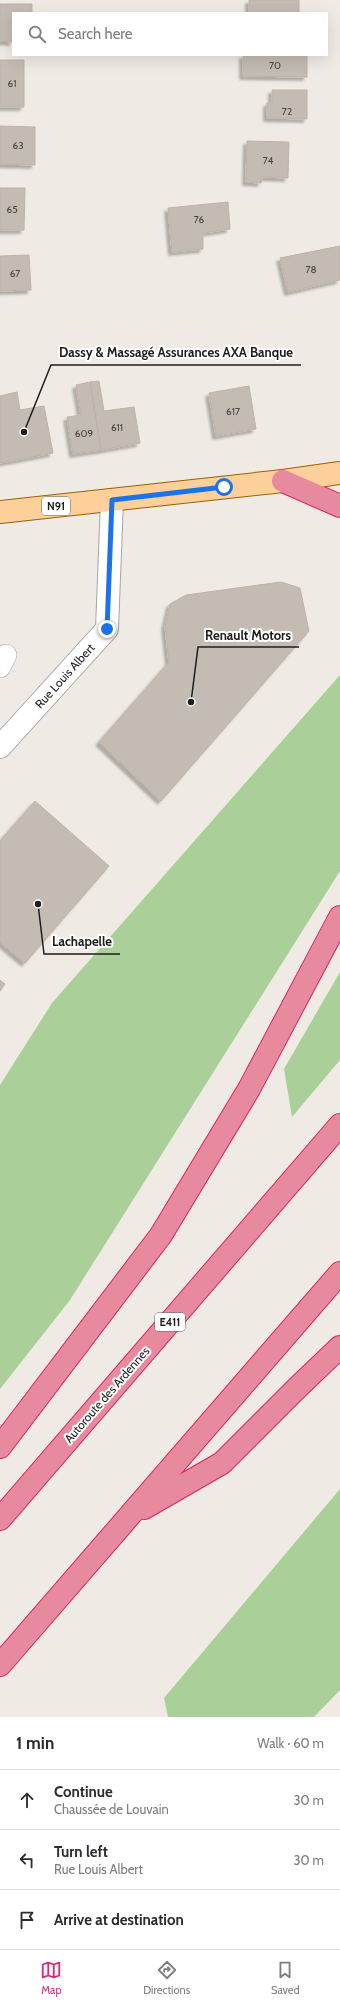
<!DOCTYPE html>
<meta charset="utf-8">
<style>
body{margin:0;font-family:Cabin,sans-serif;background:#f2f2f3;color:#2b2b33}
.stop{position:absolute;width:12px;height:12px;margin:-9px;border:3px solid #1a73e8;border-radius:50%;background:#fff}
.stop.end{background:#1a73e8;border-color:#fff;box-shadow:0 1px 4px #0008}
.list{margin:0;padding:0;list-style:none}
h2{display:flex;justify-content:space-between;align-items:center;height:52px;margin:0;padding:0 16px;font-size:17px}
h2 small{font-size:13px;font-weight:400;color:#7c7c81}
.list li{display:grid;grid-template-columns:26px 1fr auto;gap:12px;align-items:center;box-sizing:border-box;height:60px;padding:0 16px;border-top:1px solid #e1e1e2}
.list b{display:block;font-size:15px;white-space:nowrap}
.list p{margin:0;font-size:13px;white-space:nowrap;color:#7c7c81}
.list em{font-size:13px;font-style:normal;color:#7c7c81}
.icon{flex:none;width:22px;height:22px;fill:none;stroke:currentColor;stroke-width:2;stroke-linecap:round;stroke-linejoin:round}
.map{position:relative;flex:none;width:340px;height:1717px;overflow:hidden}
.search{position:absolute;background:#fff;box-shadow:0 4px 16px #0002;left:12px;right:12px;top:12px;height:44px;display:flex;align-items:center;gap:10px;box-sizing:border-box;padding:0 14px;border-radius:0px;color:#7c7c81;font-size:15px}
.sheet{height:232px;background:#fff}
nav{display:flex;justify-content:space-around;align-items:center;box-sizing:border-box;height:56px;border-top:1px solid #e1e1e2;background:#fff;font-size:11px;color:#7c7c81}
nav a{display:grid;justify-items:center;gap:2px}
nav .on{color:#db2777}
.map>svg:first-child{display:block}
</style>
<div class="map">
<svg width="340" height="1717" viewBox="0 0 340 1717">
<defs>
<filter id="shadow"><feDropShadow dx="-3.5" dy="3.5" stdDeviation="1" flood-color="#0004"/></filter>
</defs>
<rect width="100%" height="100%" fill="#efebe4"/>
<!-- forest -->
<path fill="#aacf98" d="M340 675V871L70 1300 0 1389V1085L52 1003Z
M340 972V1060L292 1117 284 1069Z
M340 1489V1690L314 1717H168L164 1698Z"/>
<!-- building -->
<path fill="#c4bbb3" stroke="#c1b1a6" filter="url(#shadow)" d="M249 0H299V13H249Z
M0 4H32V13H13V42L0 41Z
M243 55H307V77L243 76Z
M0 60H24V107H0Z
M272 90H307V119L267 118V103L272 102Z
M0 126 35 127V165L0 164Z
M247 141 289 142 288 178 262 177 261 183 246 182Z
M0 188H25L24 230H0Z
M228 202 230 229 203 233V249L172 252 168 208Z
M340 246V280L288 292 280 258Z
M29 255 31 290 0 291V256Z
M99 381 104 411 134 407 140 443 101 450 90 382Z
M90 382 101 450 73 454 67 417 81 415 76 385Z
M249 386 256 429 216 436 209 393Z
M17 392 20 410 44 406 53 453 0 463V396Z
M281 582 300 588 309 631 161 801 99 742 169 662 165 627 170 604 186 595Z
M35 801 109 866 25 963 0 942V841Z
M0 980 5 984 0 991Z"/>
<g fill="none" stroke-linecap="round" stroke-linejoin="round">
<!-- pedestrian casing -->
<g stroke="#a5a5a5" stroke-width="22">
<path id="pedestrian" d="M0 667 6 655"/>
</g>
<!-- minor casing -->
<g stroke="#a5a5a5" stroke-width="24">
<path id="minor" d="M0 747 107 629 112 500"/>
</g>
<!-- primary casing -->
<g stroke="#986200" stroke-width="24">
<path id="primary" d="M0 512 283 481 340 473"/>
</g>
<!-- motorway casing -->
<g stroke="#dd2166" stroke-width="24">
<path id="motorway" d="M283 481 340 506
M0 1447 161 1235 249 1089 340 917
M144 1508 222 1463 297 1388 340 1347
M0 1519 340 1125
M0 1665 340 1273"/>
</g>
<!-- pedestrian -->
<use href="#pedestrian" stroke="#fff" stroke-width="21"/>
<!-- minor -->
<use href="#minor" stroke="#fff" stroke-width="22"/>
<!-- primary -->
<use href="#primary" stroke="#fdd09b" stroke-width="22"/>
<!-- motorway -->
<use href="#motorway" stroke="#e88a9e" stroke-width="22"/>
</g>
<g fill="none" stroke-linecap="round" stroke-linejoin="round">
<!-- route -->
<path stroke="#1a73e8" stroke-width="5" d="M107 629 112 500 224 487"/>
</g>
<g text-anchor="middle" stroke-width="4" stroke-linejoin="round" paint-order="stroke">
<!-- number labels -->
<g font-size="10" fill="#484543">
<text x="275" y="69">70</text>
<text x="12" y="87">61</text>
<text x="287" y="115">72</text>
<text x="18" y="149">63</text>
<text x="268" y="164">74</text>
<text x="12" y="213">65</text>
<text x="199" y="223">76</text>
<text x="311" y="273">78</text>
<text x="15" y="277">67</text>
<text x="233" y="415">617</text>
<text x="117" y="431">611</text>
<text x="84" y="437">609</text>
</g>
<!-- shield labels -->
<g fill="#fff" stroke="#626262" stroke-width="1">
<rect x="42" y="497" width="28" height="18" rx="3"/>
<rect x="155" y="1313" width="30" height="18" rx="3"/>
</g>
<g font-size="11" font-weight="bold" fill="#1e1e1e">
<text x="56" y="510">N91</text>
<text x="170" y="1326">E411</text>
</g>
<!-- street labels -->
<g font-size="12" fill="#1e1e1e" stroke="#fff">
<text transform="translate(65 676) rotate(-48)" y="4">Rue Louis Albert</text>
<text transform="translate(107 1395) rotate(-49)" y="4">Autoroute des Ardennes</text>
</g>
</g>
<!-- callouts -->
<path fill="none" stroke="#1e1e1e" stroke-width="1.5" d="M24 432L51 365H301M191 702L198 647H299M38 904L44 954H120"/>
<g fill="#1e1e1e" stroke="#fff" stroke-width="1.5">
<circle cx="24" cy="432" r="4"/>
<circle cx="191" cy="702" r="4"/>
<circle cx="38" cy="904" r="4"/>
</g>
<g font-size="13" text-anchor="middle" font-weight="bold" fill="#1e1e1e" stroke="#fff" stroke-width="4" stroke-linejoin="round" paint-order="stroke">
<text x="176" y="357">Dassy &amp; Massagé Assurances AXA Banque</text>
<text x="248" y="640">Renault Motors</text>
<text x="82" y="946">Lachapelle</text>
</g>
</svg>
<div class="stop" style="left:224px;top:487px"></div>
<div class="stop end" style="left:107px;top:629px"></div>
<div class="search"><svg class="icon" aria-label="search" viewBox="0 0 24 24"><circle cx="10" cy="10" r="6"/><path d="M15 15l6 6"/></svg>Search here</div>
</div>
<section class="sheet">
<h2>1 min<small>Walk · 60 m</small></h2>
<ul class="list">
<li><svg class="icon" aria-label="ahead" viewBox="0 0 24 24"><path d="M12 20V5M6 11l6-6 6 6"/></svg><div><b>Continue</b><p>Chaussée de Louvain</p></div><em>30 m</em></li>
<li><svg class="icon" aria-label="left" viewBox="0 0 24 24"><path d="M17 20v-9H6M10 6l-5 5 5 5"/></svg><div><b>Turn left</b><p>Rue Louis Albert</p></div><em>30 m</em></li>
<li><svg class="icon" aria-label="arrive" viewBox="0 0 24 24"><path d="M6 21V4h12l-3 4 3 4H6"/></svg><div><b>Arrive at destination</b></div></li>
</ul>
</section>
<nav>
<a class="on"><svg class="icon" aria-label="map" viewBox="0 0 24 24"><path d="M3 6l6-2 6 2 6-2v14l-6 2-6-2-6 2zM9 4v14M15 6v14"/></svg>Map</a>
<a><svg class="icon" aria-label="directions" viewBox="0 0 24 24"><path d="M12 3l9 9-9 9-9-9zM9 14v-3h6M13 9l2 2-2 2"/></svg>Directions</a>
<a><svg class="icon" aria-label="saved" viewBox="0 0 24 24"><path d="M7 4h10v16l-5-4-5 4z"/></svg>Saved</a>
</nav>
